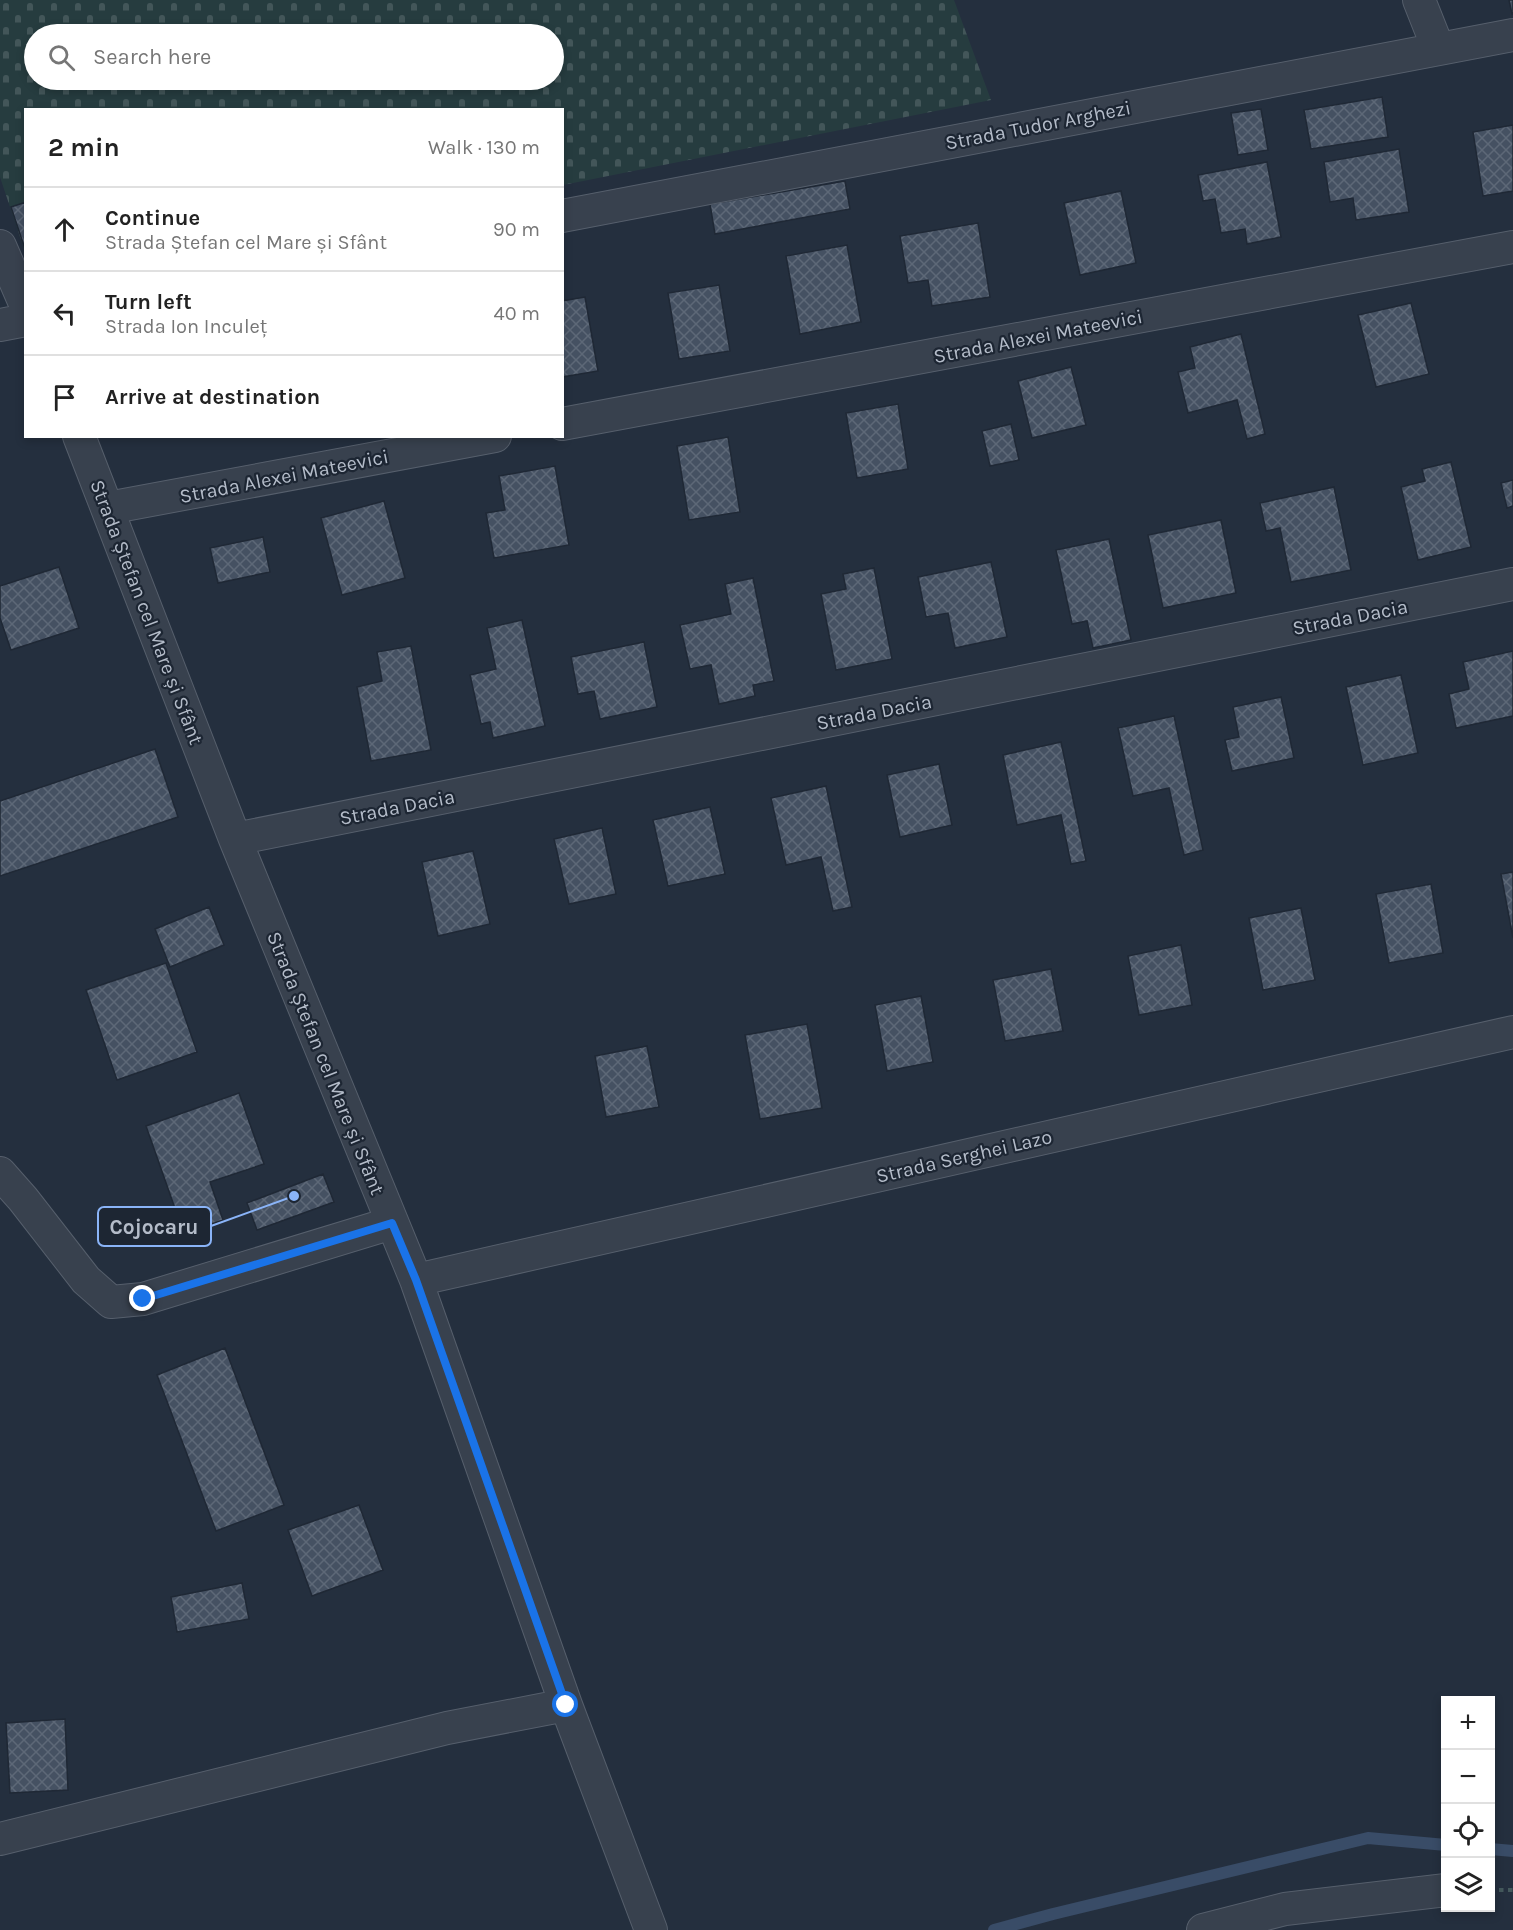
<!DOCTYPE html>
<meta charset="utf-8">
<style>
body{margin:0;font-family:Karla,sans-serif;background:#f6f6f6;color:#222}
.controls{position:absolute;right:18px;bottom:18px;display:grid;overflow:hidden;border-radius:0px;box-shadow:0 3px 9px #0003}
.controls button{width:54px;height:54px;display:grid;place-items:center;padding:0;border:0;border-bottom:2px solid #e0e0e0;background:#fff;color:#222;font:30px sans-serif}
.stop{position:absolute;width:18px;height:18px;margin:-14px;border:4px solid #1a73e8;border-radius:50%;background:#fff}
.stop.end{background:#1a73e8;border-color:#fff;box-shadow:0 2px 6px #0008}
.list{margin:0;padding:0;list-style:none}
h2{display:flex;justify-content:space-between;align-items:center;height:78px;margin:0;padding:0 24px;font-size:26px}
h2 small{font-size:20px;font-weight:400;color:#767676}
.list li{display:grid;grid-template-columns:39px 1fr auto;gap:18px;align-items:center;box-sizing:border-box;height:84px;padding:0 24px;border-top:2px solid #e0e0e0}
.list b{display:block;font-size:22px;white-space:nowrap}
.list p{margin:0;font-size:20px;white-space:nowrap;color:#767676}
.list em{font-size:20px;font-style:normal;color:#767676}
.icon{flex:none;width:33px;height:33px;fill:none;stroke:currentColor;stroke-width:2;stroke-linecap:round;stroke-linejoin:round}
.map{position:relative;flex:none;width:1513px;height:1930px;overflow:hidden}
.search{position:absolute;background:#fff;box-shadow:0 3px 9px #0003;left:24px;top:24px;width:540px;height:66px;display:flex;align-items:center;gap:15px;box-sizing:border-box;padding:0 21px;border-radius:33px;color:#767676;font-size:22px}
.panel{position:absolute;background:#fff;box-shadow:0 3px 9px #0003;left:24px;top:108px;width:540px;height:330px;border-radius:0px}
.map>svg:first-child{display:block}
</style>
<div class="map">
<svg width="1513" height="1930" viewBox="0 0 1513 1930">
<defs>
<pattern id="cemetery-stones" width="16" height="16" patternUnits="userSpaceOnUse" patternTransform="scale(1.5)"><rect width="16" height="16" fill="#263c3f"/><path d="M2 7V4a2 2 0 0 1 4 0v3zM10 15v-3a2 2 0 0 1 4 0v3z" fill="#435659"/></pattern>
<pattern id="building-cross-hatch" width="8" height="8" patternUnits="userSpaceOnUse" patternTransform="scale(1.5)"><rect width="8" height="8" fill="#455162"/><path d="M0 0l8 8M0 8l8-8" fill="none" stroke="#5d6877"/></pattern>
</defs>
<rect width="100%" height="100%" fill="#242f3e"/>
<!-- cemetery -->
<path fill="url(#cemetery-stones)" fill-rule="evenodd" d="M0 0H954L991 100 563 185 562 110H26L25 252 0 177ZM34 34H554V80H34Z"/>
<g fill="none" stroke-linecap="round" stroke-linejoin="round">
<!-- stream -->
<path stroke="#394c67" stroke-width="12" d="M1490 1849 1513 1851
M994 1930 1053 1914 1368 1838 1446 1845"/>
</g>
<!-- building -->
<path fill="url(#building-cross-hatch)" stroke="#1f2835" stroke-width="1.5" d="M1509 0H1513V14H1512Z
M1382 97 1388 137 1311 149 1304 110Z
M1261 109 1268 150 1238 155 1231 113Z
M1513 125V191L1483 196 1473 132Z
M1399 149 1409 212 1356 220 1353 198 1330 202 1324 162Z
M1267 162 1281 237 1247 244 1245 229 1221 233 1215 199 1203 201 1198 175Z
M845 181 850 209 715 234 710 204Z
M1121 191 1136 263 1080 275 1064 203Z
M26 202V249H25L11 207Z
M978 223 990 297 932 306 928 280 908 283 900 236Z
M847 245 861 322 800 334 786 256Z
M719 285 730 351 679 359 668 293Z
M585 297 598 371 562 377V301Z
M1411 303 1429 374 1376 387 1358 315Z
M1241 334 1265 434 1247 439 1237 400 1188 413 1178 372 1195 368 1190 347Z
M1071 367 1086 425 1032 438 1018 381Z
M898 404 908 469 857 478 846 413Z
M1011 424 1019 460 990 466 982 431Z
M728 437 740 512 689 520 677 446Z
M1451 462 1471 547 1418 560 1401 487 1425 481 1422 469Z
M555 466 569 545 494 558 486 513 505 510 499 476Z
M1513 480V506L1507 508 1501 483Z
M1334 487 1351 570 1291 582 1280 528 1266 531 1260 503Z
M384 501 405 578 342 595 321 518Z
M1221 520 1236 593 1163 608 1148 535Z
M263 537 270 572 218 583 210 548Z
M1109 539 1131 640 1093 648 1087 621 1072 624 1056 550Z
M991 562 1007 637 955 648 948 613 926 617 918 577Z
M59 567 79 628 11 650 0 618V586Z
M874 568 892 659 836 670 821 594 846 589 843 574Z
M753 578 774 681 753 685 755 696 719 704 711 665 690 669 680 625 731 614 725 584Z
M522 620 545 726 493 738 490 722 481 724 470 675 496 669 487 628Z
M644 642 657 707 600 719 594 691 578 694 571 657Z
M411 646 431 750 371 761 357 687 382 681 377 652Z
M1513 651V716L1456 728 1449 694 1469 689 1463 662Z
M1401 675 1418 753 1363 765 1346 687Z
M1281 697 1294 758 1232 771 1225 740 1239 737 1233 707Z
M1174 716 1203 850 1184 855 1169 788 1133 796 1118 728Z
M1061 742 1086 861 1071 864 1061 815 1017 825 1003 755Z
M155 749 178 817 0 876V801Z
M939 764 952 825 900 837 887 775Z
M826 786 852 907 833 911 821 857 786 865 771 798Z
M710 807 725 874 668 886 653 820Z
M602 828 616 894 569 904 554 839Z
M473 851 490 924 438 936 422 862Z
M1513 872V938L1501 874Z
M1431 884 1443 953 1389 963 1376 894Z
M209 907 224 945 170 967 155 929Z
M1301 908 1315 980 1263 990 1249 918Z
M1181 945 1192 1005 1139 1015 1128 956Z
M166 963 197 1052 117 1080 86 990Z
M1051 969 1063 1031 1005 1041 993 980Z
M921 996 933 1062 887 1071 875 1005Z
M807 1024 822 1108 760 1119 745 1035Z
M647 1046 659 1107 606 1117 595 1056Z
M239 1093 264 1164 210 1182 223 1220 184 1234 146 1126Z
M323 1174 334 1202 257 1230 247 1203Z
M225 1348 284 1505 216 1531 157 1375Z
M359 1505 383 1570 312 1596 288 1530Z
M242 1583 249 1619 177 1632 171 1597Z
M65 1719 68 1790 10 1793 6 1723Z"/>
<g fill="none" stroke-linecap="round" stroke-linejoin="round">
<!-- minor casing -->
<g stroke="#565f6c" stroke-width="34">
<path id="minor" d="M1419 0 1438 48
M562 216 1513 35
M0 246 26 306
M0 325 26 320
M562 424 1513 247
M79 436 235 839 416 1280 566 1705 651 1930
M108 508 495 436
M235 839 1513 584
M0 1173 23 1199 86 1280 111 1302 143 1299 392 1223
M416 1280 1513 1032
M0 1839 447 1728 566 1705
M1203 1930 1285 1909 1446 1890"/>
</g>
<!-- path -->
<path stroke="#44595c" stroke-width="4" stroke-dasharray="4.5 4.5" stroke-linecap="butt" d="M1490 1890H1513"/>
<!-- minor -->
<use href="#minor" stroke="#38414e" stroke-width="32"/>
</g>
<g fill="none" stroke-linecap="round" stroke-linejoin="round">
<!-- route -->
<path stroke="#1a73e8" stroke-width="8" d="M143 1299 392 1223 416 1280 566 1705"/>
</g>
<g text-anchor="middle" stroke-width="4.5" stroke-linejoin="round" paint-order="stroke">
<!-- street labels -->
<g font-size="20" fill="#b4bcc9" stroke="#1d2633">
<text transform="translate(1038 125) rotate(-11)" y="7">Strada Tudor Arghezi</text>
<text transform="translate(1038 336) rotate(-11)" y="7">Strada Alexei Mateevici</text>
<text transform="translate(284 476) rotate(-11)" y="7">Strada Alexei Mateevici</text>
<text transform="translate(147 612) rotate(69)" y="7">Strada Ștefan cel Mare și Sfânt</text>
<text transform="translate(1350 617) rotate(-11)" y="7">Strada Dacia</text>
<text transform="translate(874 712) rotate(-11)" y="7">Strada Dacia</text>
<text transform="translate(397 807) rotate(-11)" y="7">Strada Dacia</text>
<text transform="translate(326 1063) rotate(68)" y="7">Strada Ștefan cel Mare și Sfânt</text>
<text transform="translate(964 1156) rotate(-13)" y="7">Strada Serghei Lazo</text>
</g>
</g>
<!-- callouts -->
<path fill="none" stroke="#8ab4f8" stroke-width="2" d="M294 1196L211 1226"/>
<circle fill="#8ab4f8" stroke="#1d2633" stroke-width="2" cx="294" cy="1196" r="6"/>
<rect fill="#1d2633" stroke="#8ab4f8" stroke-width="2" x="98" y="1207" width="113" height="39" rx="6"/>
<g font-size="21" text-anchor="middle" font-weight="bold" fill="#b4bcc9">
<text x="154" y="1234">Cojocaru</text>
</g>
</svg>
<div class="controls">
<button>+</button>
<button>−</button>
<button><svg class="icon" aria-label="locate" viewBox="0 0 24 24"><circle cx="12" cy="12" r="6"/><path d="M12 2v4M12 18v4M2 12h4M18 12h4"/></svg></button>
<button><svg class="icon" aria-label="layers" viewBox="0 0 24 24"><path d="M12 4l9 5-9 5-9-5zM3 14l9 5 9-5"/></svg></button>
</div>
<div class="stop" style="left:566px;top:1705px"></div>
<div class="stop end" style="left:143px;top:1299px"></div>
<div class="search"><svg class="icon" aria-label="search" viewBox="0 0 24 24"><circle cx="10" cy="10" r="6"/><path d="M15 15l6 6"/></svg>Search here</div>
<section class="panel">
<h2>2 min<small>Walk · 130 m</small></h2>
<ul class="list">
<li><svg class="icon" aria-label="ahead" viewBox="0 0 24 24"><path d="M12 20V5M6 11l6-6 6 6"/></svg><div><b>Continue</b><p>Strada Ștefan cel Mare și Sfânt</p></div><em>90 m</em></li>
<li><svg class="icon" aria-label="left" viewBox="0 0 24 24"><path d="M17 20v-9H6M10 6l-5 5 5 5"/></svg><div><b>Turn left</b><p>Strada Ion Inculeț</p></div><em>40 m</em></li>
<li><svg class="icon" aria-label="arrive" viewBox="0 0 24 24"><path d="M6 21V4h12l-3 4 3 4H6"/></svg><div><b>Arrive at destination</b></div></li>
</ul>
</section>
</div>
